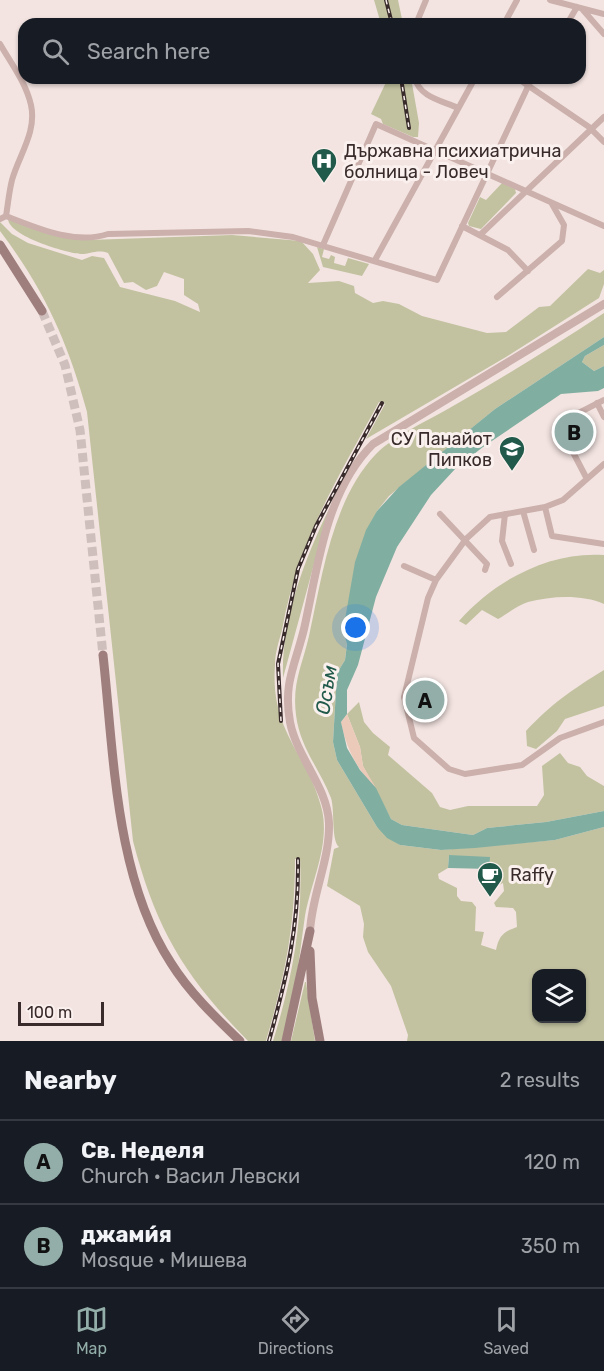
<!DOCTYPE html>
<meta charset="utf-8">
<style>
body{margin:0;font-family:Rubik,sans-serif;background:#242831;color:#f1f3f6}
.controls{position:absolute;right:18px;bottom:18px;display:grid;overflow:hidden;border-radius:12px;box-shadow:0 2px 4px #0004}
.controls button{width:54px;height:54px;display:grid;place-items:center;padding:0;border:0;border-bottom:2px solid #363941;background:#171b24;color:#f1f3f6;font:30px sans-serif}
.scale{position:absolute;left:18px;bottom:15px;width:86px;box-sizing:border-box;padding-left:6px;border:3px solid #392b2b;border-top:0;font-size:16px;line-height:21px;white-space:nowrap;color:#392b2b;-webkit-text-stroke:4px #faf0ed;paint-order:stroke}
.you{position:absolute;left:356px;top:628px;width:21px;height:21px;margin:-15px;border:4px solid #fff;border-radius:50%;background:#1a73e8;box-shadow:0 0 0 9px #1a73e833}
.badge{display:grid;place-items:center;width:39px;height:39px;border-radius:50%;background:#93aea9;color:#111;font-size:20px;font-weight:700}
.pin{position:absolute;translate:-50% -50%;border:3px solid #fff;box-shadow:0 2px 6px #0006}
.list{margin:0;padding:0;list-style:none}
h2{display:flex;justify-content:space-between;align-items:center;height:78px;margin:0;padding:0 24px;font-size:26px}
h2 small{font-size:20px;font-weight:400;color:#9ea1a6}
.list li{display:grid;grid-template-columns:39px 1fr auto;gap:18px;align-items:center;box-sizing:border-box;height:84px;padding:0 24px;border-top:2px solid #363941}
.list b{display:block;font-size:22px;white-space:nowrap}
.list p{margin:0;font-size:20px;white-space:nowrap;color:#9ea1a6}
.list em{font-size:20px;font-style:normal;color:#9ea1a6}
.icon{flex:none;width:33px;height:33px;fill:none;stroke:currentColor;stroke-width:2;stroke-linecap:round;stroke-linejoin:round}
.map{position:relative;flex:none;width:604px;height:1041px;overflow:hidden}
.search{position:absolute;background:#171b24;box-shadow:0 2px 4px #0004;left:18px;right:18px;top:18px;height:66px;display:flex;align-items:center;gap:15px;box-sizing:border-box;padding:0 21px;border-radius:18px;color:#9ea1a6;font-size:22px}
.sheet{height:246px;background:#171b24}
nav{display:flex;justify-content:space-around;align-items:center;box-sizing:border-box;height:84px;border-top:2px solid #363941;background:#171b24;font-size:16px;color:#9ea1a6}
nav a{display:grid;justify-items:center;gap:3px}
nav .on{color:#93aea9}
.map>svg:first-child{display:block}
</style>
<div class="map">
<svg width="604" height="1041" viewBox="0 0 604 1041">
<rect width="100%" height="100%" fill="#f3e4e1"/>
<!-- green -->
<path fill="#c2c2a1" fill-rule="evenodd" d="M374 0H398L403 24H381Z
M388 78H411L419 123 418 137H413L383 124 381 119 371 114Z
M502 183 515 189 516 193 481 229 469 226 468 223 480 197 486 200Z
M8 219 89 240 232 235 301 241 313 254 320 270 308 283 339 281 354 286 355 293 373 303 383 301 399 304 422 316 487 333 506 332 539 307 550 306 588 269 600 273 604 270V284L599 298 506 357 366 439 385 404 379 402C337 480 298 541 282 630 279 641 275 653 275 665 270 733 308 753 322 810 330 845 311 882 305 916 299 958 295 1000 282 1041H273C292 980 303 923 300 859H295C295 927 285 976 266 1041H248C184 976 156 929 133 841L87 412C68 342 44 289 0 231V222L12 234 28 243 82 260 92 256 104 258 120 287 175 301 200 312 198 304 184 295V279L164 272 157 286 146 290 133 282 124 283 108 253C97 249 91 254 81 254 66 253 9 236 8 219Z
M317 247 324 249 322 257 329 259 331 255 335 257 334 263 345 266 348 258 369 264 362 276 323 267Z
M604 313V337L495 409 389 496 377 511 343 631 347 643 345 660 337 673 333 742 337 760 377 827 400 845 441 850 555 840 604 827V1041H407L408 1035 391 986 368 952 363 937 364 924 360 906 327 886 334 849 339 847C331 840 335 811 331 798 320 769 300 748 296 715 292 683 302 666 309 636 322 577 332 500 376 454 396 434 428 421 453 406 504 377 554 346 604 313ZM449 855 489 869 482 881 485 887 493 888 503 883 504 891 494 903 496 907 513 908 516 912 517 927C503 932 499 936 496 950L481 945 484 932 475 931 476 907 472 902 461 901 457 896V888L439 879 438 874 448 868ZM536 974H582V1018H536Z
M604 345V366L594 371 582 362 585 356Z
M329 509 283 678C281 621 304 560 329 509Z
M604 555V604C582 594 551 596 528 602 518 605 507 614 498 619L482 610 466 625 459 621C494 581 549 551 604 555Z
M604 670V706L565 719 557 731 536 749 527 746 526 731C551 704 573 689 604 670Z
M359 702 364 722 373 733 390 747 388 755 432 793 440 807 450 810 468 806H537L544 795 542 766 560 753 568 763 580 767 587 776 604 786V811L546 822 487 828 473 835 402 825 391 819 363 766 360 747 347 714Z
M306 982 315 1041H291L305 982Z"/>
<!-- sand -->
<path fill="#eccab9" d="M347 714 360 747 363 766 376 788C357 771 346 747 341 722Z"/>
<!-- water -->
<path fill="#80afa1" d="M604 337V345L585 356 582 362 594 371 604 366V388L598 391 561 394 483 447 456 468 431 495 397 547 376 597 358 665 347 690V714L341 722 347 748 360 770 376 788 391 819 402 825 473 835 487 828 546 822 604 811V827L555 840 475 848 441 850 400 845 387 838 377 827 337 760 333 742 337 673 345 660 347 644 343 631 355 562 366 530 377 511 399 487 495 409Z
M449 855 490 857 489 869 448 868Z"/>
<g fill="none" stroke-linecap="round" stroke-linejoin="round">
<!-- secondary-tunnel -->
<path stroke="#cebfbd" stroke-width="9" stroke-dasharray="9 4.5" stroke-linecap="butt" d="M42 311 65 365 80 430 103 655"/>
<!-- minor -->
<path stroke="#cbb0ac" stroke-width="6" d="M550 0 604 14
M583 10 604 34
M416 24 426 0
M504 24 517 0
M567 24 577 7
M0 44C11 63 26 83 31 105 37 132 19 155 12 180 9 192 8 204 6 216
M415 78C419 97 443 101 458 108
M517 78 589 127 604 142
M0 219 6 216C37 228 75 245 108 234L248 231 293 237 437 280 532 78
M462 226 508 250 528 271
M480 235 604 117
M323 245 376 124 604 226
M375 260 475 78
M497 297 562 241 564 225 552 204
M597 403 604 417
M604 464 563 500 545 507 490 517 466 539 436 580 428 598 404 697 414 738 449 769 465 774 522 765 560 738 604 722
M587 479 565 437 567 419 604 400
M545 507 552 536 604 544
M523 511 534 550
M440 514 487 564 485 570
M505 514 502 541 511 564
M404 566 436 580"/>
<!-- tertiary -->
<path stroke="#cbb0ac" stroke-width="8" d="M310 931C312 894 330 860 329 823 327 786 297 758 290 722 283 683 295 666 304 629 318 567 325 492 373 444L604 304"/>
<!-- secondary -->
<path stroke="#9f7f7e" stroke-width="9" d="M0 245 42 311
M103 655C114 755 115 877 171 963 189 992 215 1017 240 1041
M310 951 312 998 320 1041
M286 1041 310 931"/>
<!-- rail casing -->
<g stroke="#392b2b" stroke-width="4">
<path id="rail" d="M386 0 392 24
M401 78 409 128
M281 721 278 664 298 569 316 526 382 403
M269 1041C287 976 299 927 298 859"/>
</g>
<!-- rail -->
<use href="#rail" stroke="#faf0ed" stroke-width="1.5" stroke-dasharray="4.5" stroke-linecap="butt"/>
</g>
<!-- icons -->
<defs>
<g id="hospital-pin" transform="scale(1.35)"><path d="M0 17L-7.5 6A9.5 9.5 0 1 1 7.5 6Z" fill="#215a4b" stroke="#faf0ed"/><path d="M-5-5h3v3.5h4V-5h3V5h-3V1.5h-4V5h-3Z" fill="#fff"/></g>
<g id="school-pin" transform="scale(1.35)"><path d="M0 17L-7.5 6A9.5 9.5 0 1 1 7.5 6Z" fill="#215a4b" stroke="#faf0ed"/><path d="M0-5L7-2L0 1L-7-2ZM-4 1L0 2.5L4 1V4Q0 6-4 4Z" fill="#fff"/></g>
<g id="cafe-pin" transform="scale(1.35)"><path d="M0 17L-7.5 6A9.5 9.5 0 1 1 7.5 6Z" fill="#215a4b" stroke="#faf0ed"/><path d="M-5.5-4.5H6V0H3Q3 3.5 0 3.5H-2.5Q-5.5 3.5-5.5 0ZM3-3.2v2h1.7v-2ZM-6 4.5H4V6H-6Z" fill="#fff"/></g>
</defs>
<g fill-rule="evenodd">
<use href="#hospital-pin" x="324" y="161"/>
<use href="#school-pin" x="512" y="449"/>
<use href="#cafe-pin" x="490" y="875"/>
</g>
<g text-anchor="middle" stroke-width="6" stroke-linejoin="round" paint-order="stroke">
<!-- poi labels -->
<g font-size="18" fill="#392b2b" stroke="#faf0ed" text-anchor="start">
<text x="344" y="157">Държавна психиатрична<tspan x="344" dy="21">болница - Ловеч</tspan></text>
<text x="492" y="445" text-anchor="end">СУ Панайот<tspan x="492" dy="21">Пипков</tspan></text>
<text x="510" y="881">Raffy</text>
</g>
<!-- water labels -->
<g font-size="20" font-style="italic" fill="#215a4b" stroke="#faf0ed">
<text transform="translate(326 690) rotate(-81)" y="7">Осъм</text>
</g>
</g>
</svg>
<div class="controls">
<button><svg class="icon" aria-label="layers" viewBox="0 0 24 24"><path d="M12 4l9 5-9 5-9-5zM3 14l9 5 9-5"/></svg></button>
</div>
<div class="scale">100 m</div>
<div class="you"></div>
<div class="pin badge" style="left:425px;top:700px">A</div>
<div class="pin badge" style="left:574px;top:432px">B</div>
<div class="search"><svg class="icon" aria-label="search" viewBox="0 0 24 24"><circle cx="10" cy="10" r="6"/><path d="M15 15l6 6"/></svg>Search here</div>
</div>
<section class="sheet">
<h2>Nearby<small>2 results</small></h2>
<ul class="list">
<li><span class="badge">A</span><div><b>Св. Неделя</b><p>Church · Васил Левски</p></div><em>120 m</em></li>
<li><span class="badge">B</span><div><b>джами́я</b><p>Mosque · Мишева</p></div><em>350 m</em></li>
</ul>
</section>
<nav>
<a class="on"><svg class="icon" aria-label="map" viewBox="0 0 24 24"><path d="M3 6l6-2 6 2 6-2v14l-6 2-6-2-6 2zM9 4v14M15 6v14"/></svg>Map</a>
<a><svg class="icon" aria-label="directions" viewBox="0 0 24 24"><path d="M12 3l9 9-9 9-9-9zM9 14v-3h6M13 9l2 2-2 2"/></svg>Directions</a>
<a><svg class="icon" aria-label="saved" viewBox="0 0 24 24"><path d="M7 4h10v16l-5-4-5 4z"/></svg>Saved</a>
</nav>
